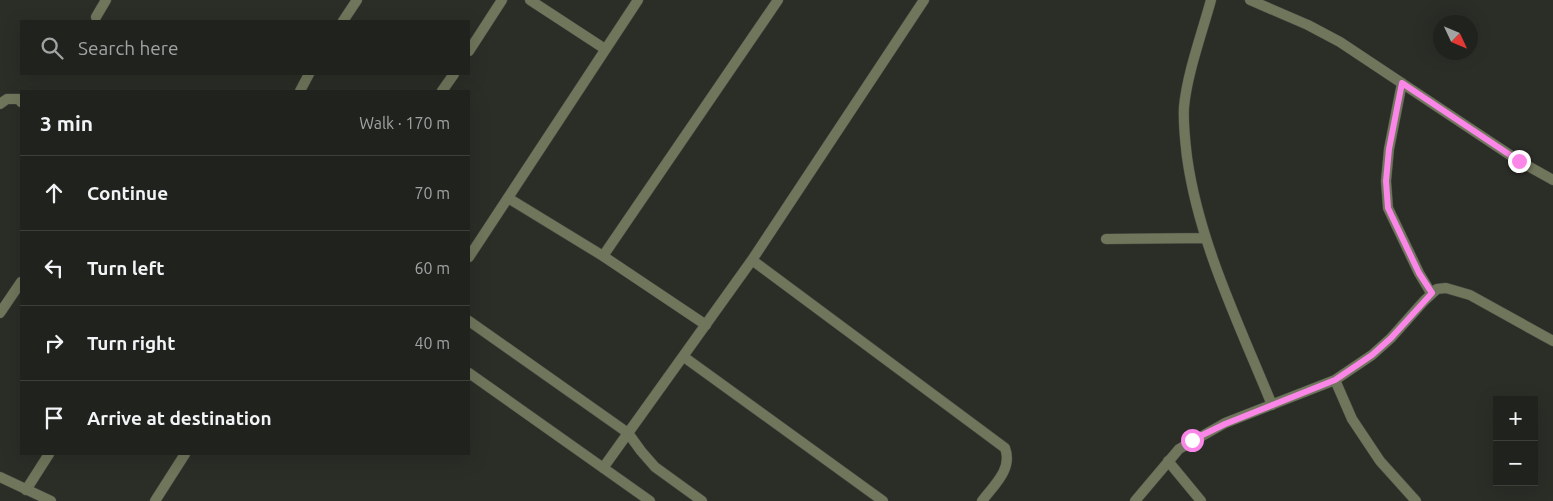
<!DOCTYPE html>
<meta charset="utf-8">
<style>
body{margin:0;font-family:Ubuntu,sans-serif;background:#2d2f2a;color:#f1f3f6}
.controls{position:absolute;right:15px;bottom:15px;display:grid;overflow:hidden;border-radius:0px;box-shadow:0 5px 20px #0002}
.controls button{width:45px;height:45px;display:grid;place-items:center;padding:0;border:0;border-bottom:1px solid #3d3f3b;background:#20221d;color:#f1f3f6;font:25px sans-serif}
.compass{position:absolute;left:1433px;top:15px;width:45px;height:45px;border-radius:50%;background:#20221d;box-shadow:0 5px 20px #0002;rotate:134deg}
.stop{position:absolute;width:15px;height:15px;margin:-11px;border:4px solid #fa87e7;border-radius:50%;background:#fff}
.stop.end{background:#fa87e7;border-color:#fff;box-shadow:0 1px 5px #0008}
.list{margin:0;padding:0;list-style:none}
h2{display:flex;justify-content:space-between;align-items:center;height:65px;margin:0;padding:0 20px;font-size:21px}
h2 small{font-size:16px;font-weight:400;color:#a2a4a4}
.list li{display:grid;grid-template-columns:32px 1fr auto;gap:15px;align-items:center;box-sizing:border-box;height:75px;padding:0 20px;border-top:1px solid #3d3f3b}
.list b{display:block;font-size:19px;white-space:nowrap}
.list em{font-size:16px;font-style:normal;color:#a2a4a4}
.icon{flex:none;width:28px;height:28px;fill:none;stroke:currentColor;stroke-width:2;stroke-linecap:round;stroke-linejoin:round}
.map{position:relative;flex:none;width:1553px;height:501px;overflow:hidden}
.search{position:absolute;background:#20221d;box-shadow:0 5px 20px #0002;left:20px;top:20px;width:450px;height:55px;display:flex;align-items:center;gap:12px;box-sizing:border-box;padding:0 18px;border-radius:0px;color:#a2a4a4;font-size:19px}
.panel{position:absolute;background:#20221d;box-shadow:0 5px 20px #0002;left:20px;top:90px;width:450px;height:365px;border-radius:0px}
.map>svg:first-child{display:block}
</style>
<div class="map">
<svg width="1553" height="501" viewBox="0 0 1553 501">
<rect width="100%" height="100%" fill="#2b2d27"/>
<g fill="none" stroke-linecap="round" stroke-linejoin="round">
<!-- service casing -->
<g stroke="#464842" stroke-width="11">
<path id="service" d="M530 0 605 49
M0 104 7 99H19L21 102
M508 198 603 256 706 325
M603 256 778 0
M684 357 883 501
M1168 461 1201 501
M26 490 49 454"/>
</g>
<!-- minor casing -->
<g stroke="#464842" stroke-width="11">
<path id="minor" d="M1211 0C1202 33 1187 74 1184 107 1183 124 1185 140 1187 157 1199 243 1239 324 1272 405
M1250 0 1308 25 1340 42 1519 161 1553 180
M96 17 106 0
M343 21 357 0
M469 51 502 0
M1402 83 1389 149 1386 181 1388 208 1419 273 1431 293
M300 91 309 74
M442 91 454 74
M1106 239 1205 238
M469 257 638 0
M752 260 1005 448C1013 469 994 485 982 501
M0 313 21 282
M469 321 628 433 641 451 655 467 702 501
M469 373 650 501
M1335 380 1352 419 1380 461 1416 501
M603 468 752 260 924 0
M0 477 51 501
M155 501 185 454
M1135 501 1179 449 1225 423 1335 380 1372 355 1391 338 1424 301 1437 289 1446 288 1470 295 1553 341"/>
</g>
<!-- service -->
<use href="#service" stroke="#6f765b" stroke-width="10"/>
<!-- minor -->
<use href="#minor" stroke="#6f765b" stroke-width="10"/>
</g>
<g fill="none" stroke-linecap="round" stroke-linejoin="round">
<!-- route -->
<path stroke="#fa87e7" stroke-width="6" d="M1192 440 1225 424 1335 380 1372 355 1391 338 1432 293 1419 273 1388 208 1386 181 1389 149 1402 83 1519 161"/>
</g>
</svg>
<div class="controls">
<button>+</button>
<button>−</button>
</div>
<svg class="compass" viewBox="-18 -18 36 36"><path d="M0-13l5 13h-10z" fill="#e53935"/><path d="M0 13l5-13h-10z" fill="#a2a4a4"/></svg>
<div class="stop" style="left:1192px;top:440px"></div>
<div class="stop end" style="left:1519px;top:161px"></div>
<div class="search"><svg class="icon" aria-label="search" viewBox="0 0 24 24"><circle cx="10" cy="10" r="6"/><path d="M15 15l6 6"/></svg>Search here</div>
<section class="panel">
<h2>3 min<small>Walk · 170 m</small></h2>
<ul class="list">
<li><svg class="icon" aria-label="ahead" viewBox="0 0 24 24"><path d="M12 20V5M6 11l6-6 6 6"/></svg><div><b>Continue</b></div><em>70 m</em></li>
<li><svg class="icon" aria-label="left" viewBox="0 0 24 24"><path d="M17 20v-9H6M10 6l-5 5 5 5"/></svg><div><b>Turn left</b></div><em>60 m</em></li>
<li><svg class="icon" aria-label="right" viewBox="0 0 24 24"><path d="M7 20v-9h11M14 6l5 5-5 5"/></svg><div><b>Turn right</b></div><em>40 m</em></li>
<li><svg class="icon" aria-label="arrive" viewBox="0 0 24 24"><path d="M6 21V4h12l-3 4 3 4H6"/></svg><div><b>Arrive at destination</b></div></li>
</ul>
</section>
</div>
